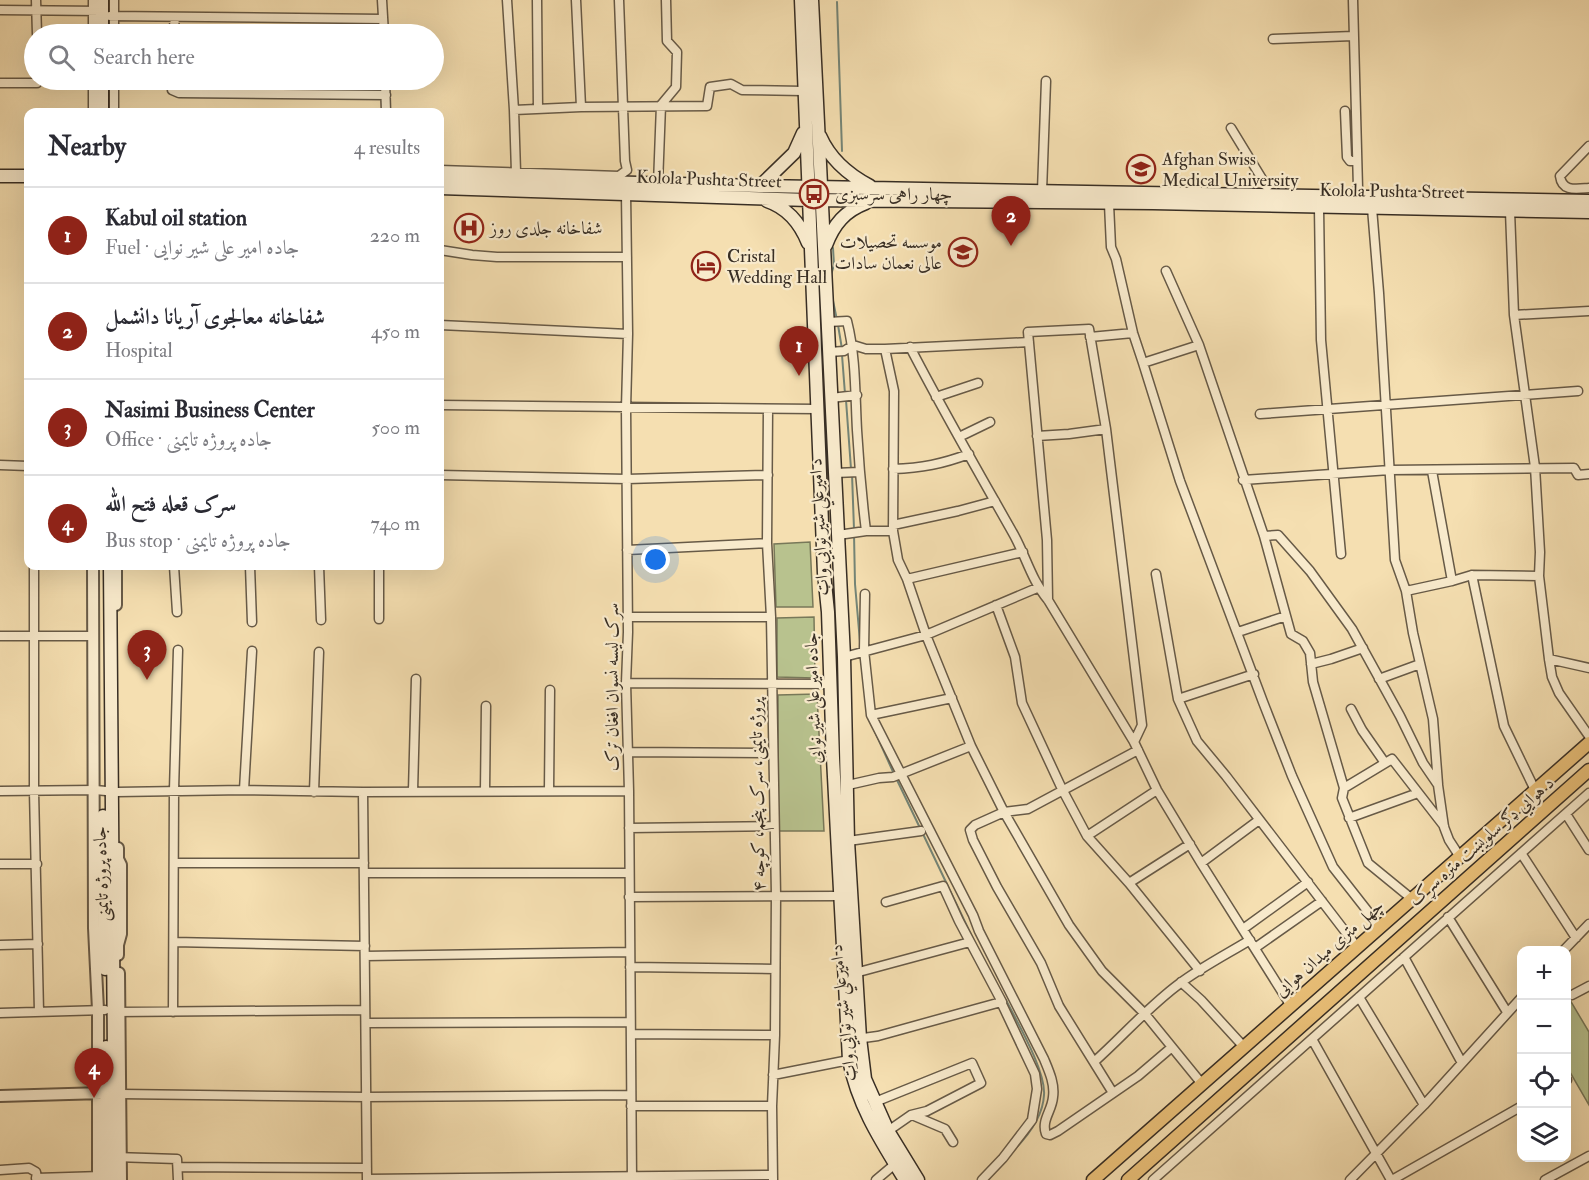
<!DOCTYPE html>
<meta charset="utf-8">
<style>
body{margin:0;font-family:"IM FELL Double Pica",Amiri,serif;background:#f7f7f7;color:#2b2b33}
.controls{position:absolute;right:18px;bottom:18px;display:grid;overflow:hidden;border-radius:12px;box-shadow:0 6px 24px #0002}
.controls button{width:54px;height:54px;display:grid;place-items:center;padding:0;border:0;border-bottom:2px solid #e1e1e2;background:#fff;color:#2b2b33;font:30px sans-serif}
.you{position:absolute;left:656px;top:560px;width:21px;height:21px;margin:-15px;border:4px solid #fff;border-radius:50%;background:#1a73e8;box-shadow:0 0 0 9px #1a73e833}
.badge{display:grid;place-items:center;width:39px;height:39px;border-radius:50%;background:#8f2418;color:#fff;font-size:20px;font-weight:700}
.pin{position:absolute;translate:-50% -50px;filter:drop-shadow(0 2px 3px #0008)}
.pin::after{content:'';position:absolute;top:32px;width:21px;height:18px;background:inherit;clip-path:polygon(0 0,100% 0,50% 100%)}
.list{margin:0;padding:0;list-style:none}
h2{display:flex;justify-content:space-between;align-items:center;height:78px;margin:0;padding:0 24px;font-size:26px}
h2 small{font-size:20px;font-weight:400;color:#7c7c81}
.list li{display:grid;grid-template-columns:39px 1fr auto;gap:18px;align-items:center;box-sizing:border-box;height:96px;padding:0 24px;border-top:2px solid #e1e1e2}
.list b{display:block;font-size:22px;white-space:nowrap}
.list p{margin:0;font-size:20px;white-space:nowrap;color:#7c7c81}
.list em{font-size:20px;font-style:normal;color:#7c7c81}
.icon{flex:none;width:33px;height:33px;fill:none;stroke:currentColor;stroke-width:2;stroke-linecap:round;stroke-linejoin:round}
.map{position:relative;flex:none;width:1589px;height:1180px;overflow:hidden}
.search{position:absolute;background:#fff;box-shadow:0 6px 24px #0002;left:24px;top:24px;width:420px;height:66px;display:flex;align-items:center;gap:15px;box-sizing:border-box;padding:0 21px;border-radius:33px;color:#7c7c81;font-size:22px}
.panel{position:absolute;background:#fff;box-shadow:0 6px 24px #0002;left:24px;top:108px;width:420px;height:462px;border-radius:12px}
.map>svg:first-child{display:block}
</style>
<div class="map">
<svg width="1589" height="1180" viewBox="0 0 1589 1180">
<rect width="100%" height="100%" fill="#f5dfb1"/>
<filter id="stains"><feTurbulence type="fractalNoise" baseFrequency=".00333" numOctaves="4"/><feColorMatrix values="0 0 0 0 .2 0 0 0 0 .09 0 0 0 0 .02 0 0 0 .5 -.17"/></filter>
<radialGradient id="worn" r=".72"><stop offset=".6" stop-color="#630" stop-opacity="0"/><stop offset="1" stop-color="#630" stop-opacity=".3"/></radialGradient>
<!-- green -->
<path fill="#b8c28e" stroke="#787859" stroke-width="1.5" d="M810 542 813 607H776L774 544Z
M814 617 815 678 777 677V618Z
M817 694 824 831H778V695Z
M1567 995 1589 1032V1105L1567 1067Z"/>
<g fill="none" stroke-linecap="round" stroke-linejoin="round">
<!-- stream -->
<path stroke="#748476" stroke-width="2" d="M837 2 842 151
M831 275 834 265 833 248
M832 296 837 320
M838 325 842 349
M842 355 845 394
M846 400 851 469
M852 474 854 529
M854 534 855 584 860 642
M872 725 894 774
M897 780 920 828
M923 834 976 945
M1006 1000C1017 1022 1046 1071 1044 1095 1043 1117 1028 1136 1013 1151"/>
<!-- minor casing -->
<g stroke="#675a47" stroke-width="11">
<path id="minor" d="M36 0 37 34
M93 0V34
M382 0 384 34
M507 0 514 110
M537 0 538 108
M576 0 581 107
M1353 0 1358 188
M0 10 102 11
M110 16 383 19
M114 34V0
M173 34 175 18
M1273 39 1353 36
M93 80V112
M114 80V112
M172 80V90L179 93 386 95
M385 80 386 112
M0 83H37V80
M1345 111 1347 157 1350 161H1357
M1231 128 1267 187
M1589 146 1560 176C1562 192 1576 189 1589 188
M440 170 619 176 627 170 625 161 619 0
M516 172 514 110 581 107 707 106 710 87 731 84 742 90 803 91
M658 184 661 105 676 87 677 52 667 41 666 0
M1042 191 1046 81
M626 194 628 334 626 408 628 632 626 683 629 791 632 1180
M1109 204 1111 247 1116 259 1133 333 1143 363 1180 481 1263 702 1292 776 1333 867 1380 927
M1319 208 1321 340 1341 554
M1372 208 1379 293 1395 560 1406 591 1413 633 1433 719 1438 784
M1510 211 1514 315 1535 467 1540 552 1539 576 1549 659 1552 677 1559 693 1589 736
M440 250 472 255 497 257H627
M1166 271 1199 345 1264 536 1278 535 1310 571 1352 629 1400 716 1423 763 1438 785 1444 827 1449 840 1460 857
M1514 315 1589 311
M828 322 847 321C856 357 855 393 857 430 859 464 862 498 866 531
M440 325 628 334
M1090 337 1133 333
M910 347C943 411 979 473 1014 535 1026 557 1032 581 1048 600L1134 742 1157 790 1201 863 1291 1006
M885 349 894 391 893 531 898 560 907 579 926 635 971 746 1004 812 1069 925 1102 971 1145 1014 1202 1084
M829 352 844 351 853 345 866 349H885L1029 342
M1143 363 1199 345
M936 397 978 383
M831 398 857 395
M440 405 817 409
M768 409 767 543 771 617 776 895 775 1035 772 1106 773 1180
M1260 414 1578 391
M1037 436 1069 434 1106 429
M959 437 990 422
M0 465 28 466
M893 469C922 468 942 464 969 454
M1432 471 1452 581
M835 473 859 472
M440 475 627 479 768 475
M1243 480 1390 470 1574 468 1578 475 1589 474
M893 525 958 511 995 501
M838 535 866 531H893
M1264 536 1291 634 1303 641 1310 653 1313 682 1344 788 1342 798 1368 863 1412 899
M627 550 767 543
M34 566V791L39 1012
M174 566 177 612
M250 566 252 622
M319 566 321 620
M379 566V619
M1156 574 1178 699 1197 741 1226 776 1357 947
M1472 575 1504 726 1535 790
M907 579 1023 552
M1406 591 1452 581 1472 575 1539 576
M865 594 864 650 871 715 973 915 979 931 1044 1059C1049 1071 1055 1084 1053 1097 1052 1111 1041 1120 1046 1134L1050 1135 1058 1131 1138 1076 1172 1047
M1048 600 1047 540 1028 332 1089 329 1106 429 1142 725 1134 742
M996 605 1015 657 1022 703 1062 789 1087 836 1129 883 1200 971
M628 617H771
M1238 632 1286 616
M0 636H94
M844 657 926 635 1037 588
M1549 659 1589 668
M1311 664 1331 659 1363 648
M1379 679 1420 664
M626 683 831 684
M1178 699 1254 674
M1351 709 1362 730 1385 763
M871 715 952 698
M629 752 772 753
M848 785 879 778 893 777 971 746
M1344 788 1392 759 1444 826
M244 790 252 651
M0 791 95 790 117 792 244 790 363 792 629 791
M413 791 416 679
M485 791 486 706
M549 791 550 690
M314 792 319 652
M363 792 367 1180
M1566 814 1589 850
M1349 818 1418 793
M629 828 774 826
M1087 836 1157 790
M848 841 921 831
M1521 853 1576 938
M174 863H364
M1201 863 1259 820
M0 864H37
M365 873H629
M1129 883 1190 844
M629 897 840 896
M886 902 943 886 959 921 1002 1002H1001L1035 1074 1037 1089 1032 1120 1003 1158 982 1180
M1448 917 1507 1012
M1243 929 1308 882
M174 942 365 946
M0 945 38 944
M1255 948 1322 901
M1564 950 1589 924
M365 956 629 952
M1404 957 1462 1063
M630 967 775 969
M855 973 970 942
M1181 982 1201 1000 1244 1047
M1572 995 1589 986
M1359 997 1424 1105
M114 1012 365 1010
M173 1012 174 790 178 650
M0 1013 105 1010
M366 1023 630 1022
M631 1034 775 1035
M856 1039 878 1036 1001 1002
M1312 1039 1391 1180
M1094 1062C1123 1036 1148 1007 1179 984 1200 968 1227 954 1250 940
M773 1075 849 1060
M1566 1080H1567
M1113 1093 1059 1006 1041 963 997 887 973 840 970 830 975 825 1004 812 1028 809 1138 750
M121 1094 366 1097 630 1095
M875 1102 972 1063 981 1083 927 1111 911 1115 888 1131
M631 1106H772
M912 1115 945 1129 953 1142
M115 1157 177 1159 178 1180
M178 1167 367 1168
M0 1170 29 1168 36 1172 37 1180
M36 1178 102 1176
M367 1179 772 1175
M876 1180 895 1164
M1153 1180 1589 793
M1350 1180 1424 1105 1522 997
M1392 1180 1522 1106
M1545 1180 1589 1156"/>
</g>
<!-- tertiary casing -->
<g stroke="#675a47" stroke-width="14">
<path id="tertiary" d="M93 566 94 928 98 1010V1180
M116 566V605
M118 848V859L121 865V934L118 945V955
M119 973 121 1180
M0 1096 103 1093"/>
</g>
<!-- secondary casing -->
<g stroke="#382e24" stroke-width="15">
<path id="secondary" d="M102 0V34
M801 0 824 573 828 612 833 758 849 1060C858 1106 881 1141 905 1180
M812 0 844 657 848 841 860 1038 865 1079 888 1131 918 1180
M102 80V112
M820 136C830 159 847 174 870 186
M0 176H28
M440 178 760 186 1589 201
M760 186 794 153 803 133
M440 188 808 200 1153 203 1589 212
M767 201C788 208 800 223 808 243
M826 245C834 224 845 211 866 203
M110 566 115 1180
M103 816 105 969
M106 1047 107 1180"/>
</g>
<!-- primary casing -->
<g stroke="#382e24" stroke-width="15">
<path id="primary" d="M1093 1180 1589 743
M1128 1180 1589 770"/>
</g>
<!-- minor -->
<use href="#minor" stroke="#f8eacc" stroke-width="8"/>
<!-- tertiary -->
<use href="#tertiary" stroke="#f8eacc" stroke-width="10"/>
<!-- secondary -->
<use href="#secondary" stroke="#f8eacc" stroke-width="12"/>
<!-- primary -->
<use href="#primary" stroke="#eac078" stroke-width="12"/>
</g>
<!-- icons -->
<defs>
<g id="university-ring" transform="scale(1.5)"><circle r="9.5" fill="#f8eacc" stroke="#8f2418" stroke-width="1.5"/><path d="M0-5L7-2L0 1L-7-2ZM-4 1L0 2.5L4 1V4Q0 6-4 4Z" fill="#8f2418"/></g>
<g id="bus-ring" transform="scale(1.5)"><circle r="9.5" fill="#f8eacc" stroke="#8f2418" stroke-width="1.5"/><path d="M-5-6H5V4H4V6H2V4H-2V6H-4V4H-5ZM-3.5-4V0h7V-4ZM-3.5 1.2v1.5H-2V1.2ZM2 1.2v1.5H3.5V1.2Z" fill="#8f2418"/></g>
<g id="hospital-ring" transform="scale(1.5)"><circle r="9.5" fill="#f8eacc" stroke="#8f2418" stroke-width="1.5"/><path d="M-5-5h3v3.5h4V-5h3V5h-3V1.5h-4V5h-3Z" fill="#8f2418"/></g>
<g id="hotel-ring" transform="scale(1.5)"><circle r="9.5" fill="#f8eacc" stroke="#8f2418" stroke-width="1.5"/><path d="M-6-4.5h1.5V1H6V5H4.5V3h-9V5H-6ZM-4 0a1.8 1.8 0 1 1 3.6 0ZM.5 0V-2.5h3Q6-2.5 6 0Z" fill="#8f2418"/></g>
</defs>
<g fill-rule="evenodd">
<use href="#university-ring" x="1141" y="169"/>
<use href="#bus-ring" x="814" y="194"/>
<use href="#hospital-ring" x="469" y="228"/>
<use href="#university-ring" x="963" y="252"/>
<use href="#hotel-ring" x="706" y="266"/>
</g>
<g text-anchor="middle" stroke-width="4.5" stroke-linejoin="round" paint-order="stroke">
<!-- poi labels -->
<g font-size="18" fill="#382e24" stroke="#f8eacc" text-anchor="start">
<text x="1162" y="165">Afghan Swiss<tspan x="1162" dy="21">Medical University</tspan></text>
<text x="835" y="200">چهار راهی سرسبزی</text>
<text x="490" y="234">شفاخانه جلدی روز</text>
<text x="942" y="248" text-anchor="end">موسسه تحصیلات<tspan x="942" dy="21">عالی نعمان سادات</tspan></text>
<text x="727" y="262">Cristal<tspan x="727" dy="21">Wedding Hall</tspan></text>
</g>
<!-- street labels -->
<g font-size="18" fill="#382e24" stroke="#f8eacc">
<text transform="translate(709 179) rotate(2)" y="6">Kolola Pushta Street</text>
<text transform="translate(1392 191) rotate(1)" y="6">Kolola Pushta Street</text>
<text transform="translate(819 527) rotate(-93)" y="6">د امیرعلي شیر نوايي واټ</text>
<text transform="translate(612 687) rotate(-90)" y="6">سرک لیسه نسوان افغان‌ ترک</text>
<text transform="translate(813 698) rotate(-92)" y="6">جاده امیر علی شیر نوایی</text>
<text transform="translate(757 795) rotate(-91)" y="6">پروژه تایمنی، سرک پنجم، کوچه ۴</text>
<text transform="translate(1481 841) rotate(-41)" y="6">د هوايي ډګر سلویښت متره سړک</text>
<text transform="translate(101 874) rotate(-92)" y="6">جاده پروژه تایمنی</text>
<text transform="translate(1329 948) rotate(-41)" y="6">چهل متری میدان هوایی</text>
<text transform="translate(843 1013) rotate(-96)" y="6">د امیرعلي شیر نوايي واټ</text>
</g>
</g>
<rect width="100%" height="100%" filter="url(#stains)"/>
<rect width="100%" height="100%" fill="url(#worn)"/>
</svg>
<div class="controls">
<button>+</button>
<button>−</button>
<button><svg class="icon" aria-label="locate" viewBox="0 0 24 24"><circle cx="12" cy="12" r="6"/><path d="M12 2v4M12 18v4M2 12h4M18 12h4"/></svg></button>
<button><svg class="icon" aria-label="layers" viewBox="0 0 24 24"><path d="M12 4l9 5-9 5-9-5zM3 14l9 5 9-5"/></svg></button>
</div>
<div class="you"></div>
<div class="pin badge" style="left:799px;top:376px">1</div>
<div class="pin badge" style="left:1011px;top:246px">2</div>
<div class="pin badge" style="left:147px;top:680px">3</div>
<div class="pin badge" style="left:94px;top:1098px">4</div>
<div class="search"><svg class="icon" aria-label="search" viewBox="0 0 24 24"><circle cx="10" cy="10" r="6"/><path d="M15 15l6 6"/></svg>Search here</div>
<section class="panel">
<h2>Nearby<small>4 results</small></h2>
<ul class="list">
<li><span class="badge">1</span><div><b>Kabul oil station</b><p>Fuel · جاده امیر علی شیر نوایی</p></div><em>220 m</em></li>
<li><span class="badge">2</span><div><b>شفاخانه معالجوی آریانا دانشمل</b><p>Hospital</p></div><em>450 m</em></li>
<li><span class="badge">3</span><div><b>Nasimi Business Center</b><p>Office · جاده پروژه تایمنی</p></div><em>500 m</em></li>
<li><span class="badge">4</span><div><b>سرک قعله فتح الله</b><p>Bus stop · جاده پروژه تایمنی</p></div><em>740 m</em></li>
</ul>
</section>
</div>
